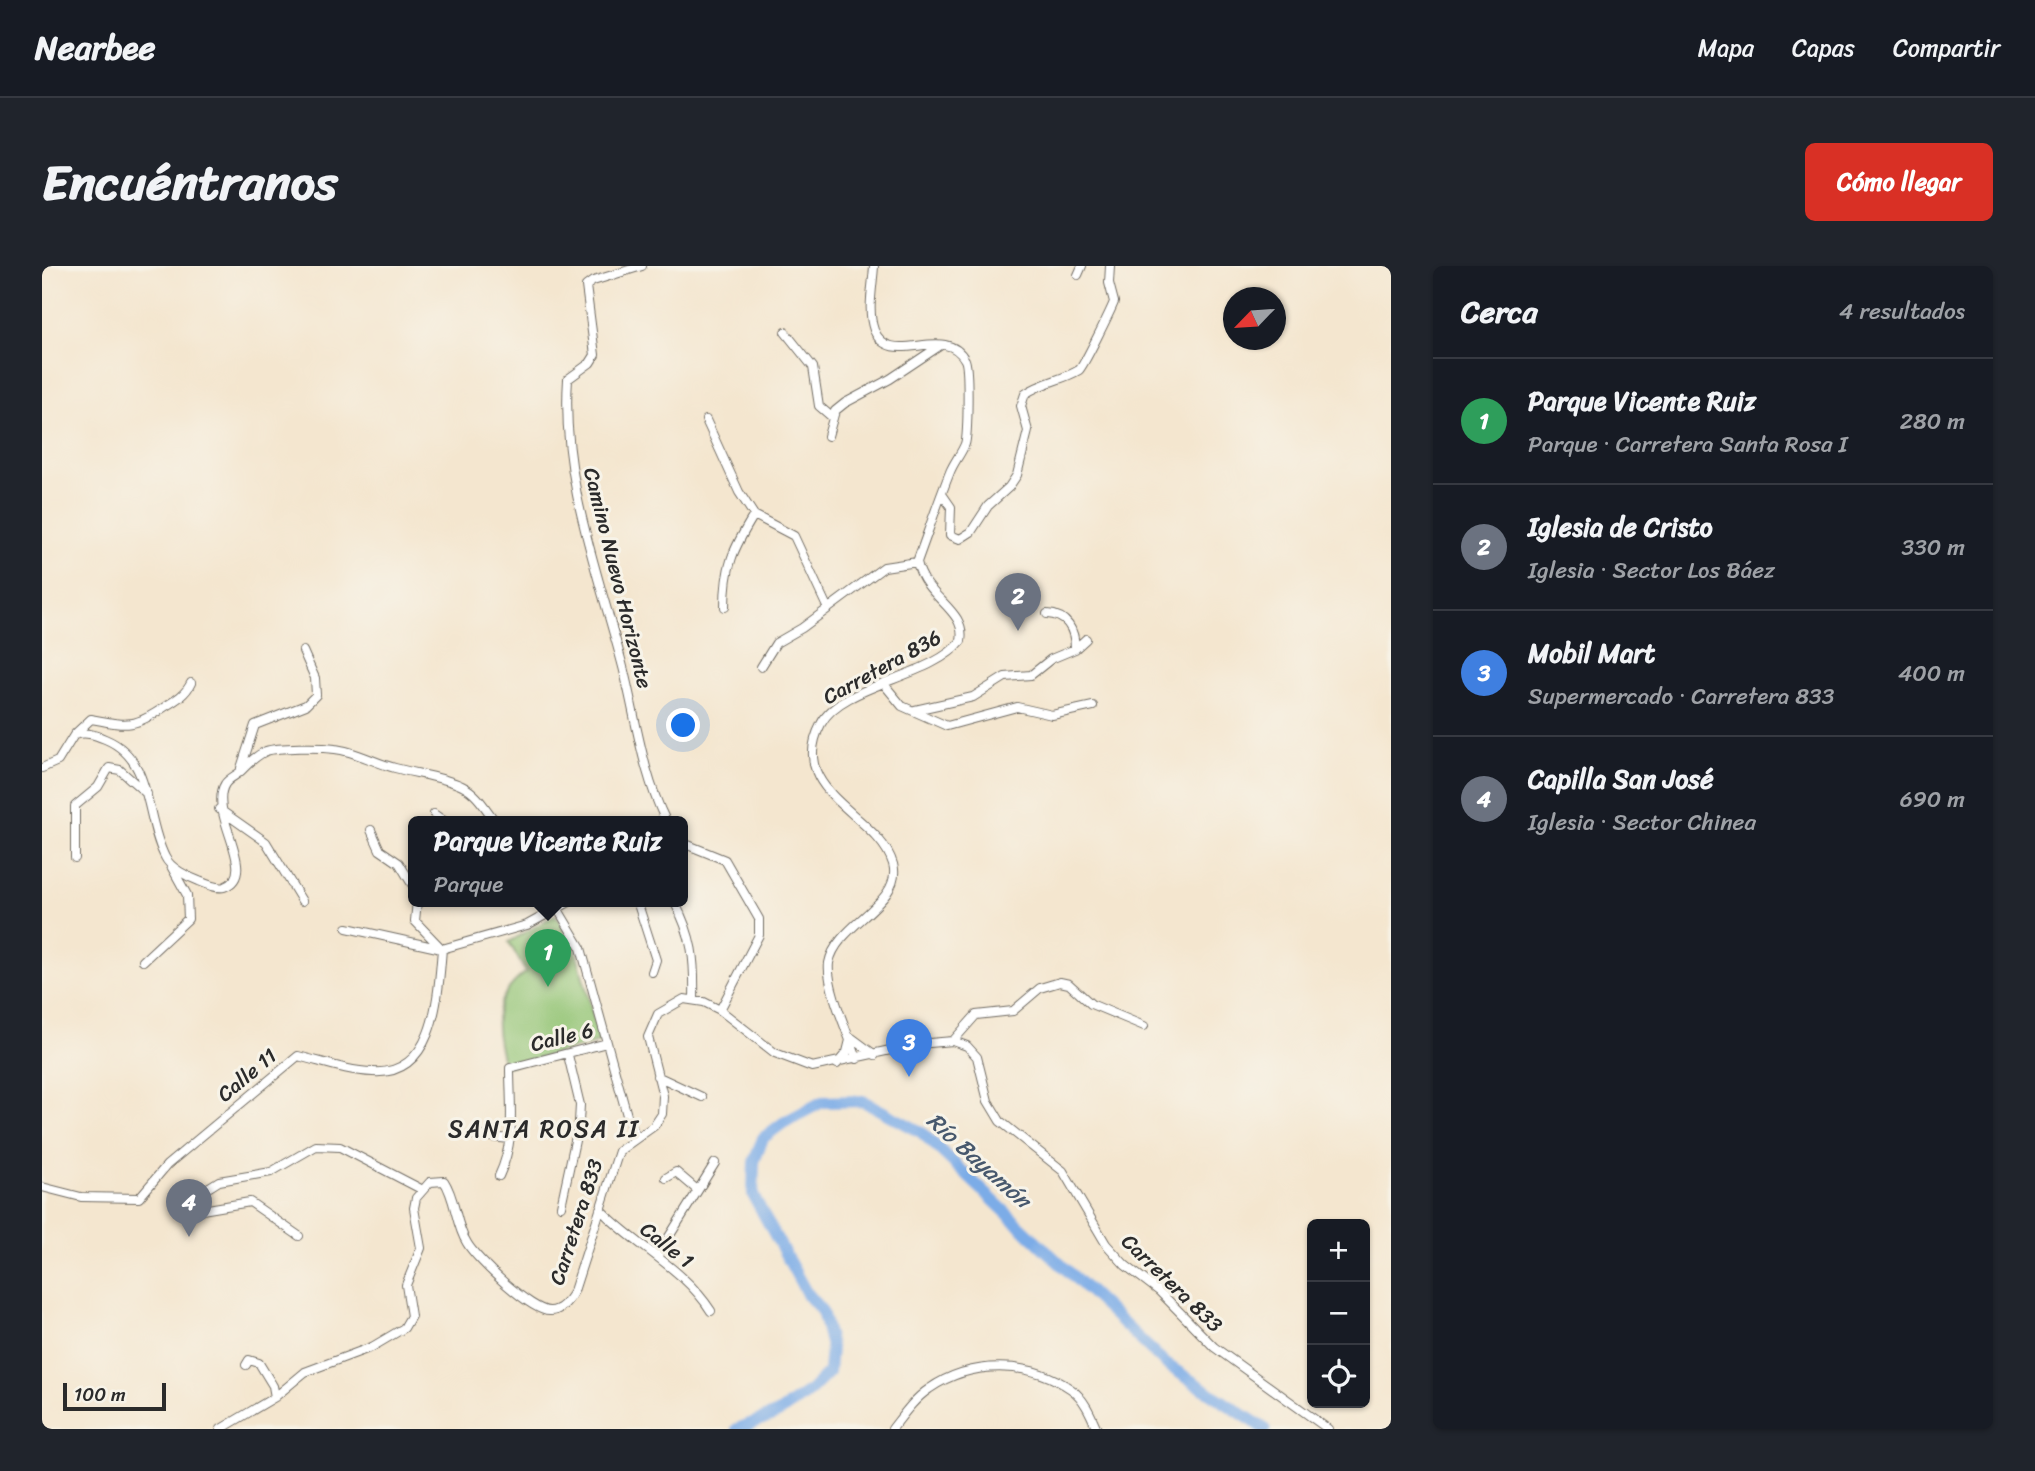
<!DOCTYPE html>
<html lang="es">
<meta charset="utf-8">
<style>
body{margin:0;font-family:Sriracha,sans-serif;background:#20242c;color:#f1f3f6}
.controls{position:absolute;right:21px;bottom:21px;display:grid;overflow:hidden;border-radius:10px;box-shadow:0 2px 5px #0004}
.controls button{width:63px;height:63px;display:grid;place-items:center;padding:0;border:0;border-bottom:2px solid #363941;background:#171b24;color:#f1f3f6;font:35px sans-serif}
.compass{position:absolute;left:1181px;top:21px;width:63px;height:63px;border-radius:50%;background:#171b24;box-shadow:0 2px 5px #0004;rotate:245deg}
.scale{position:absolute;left:21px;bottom:18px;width:103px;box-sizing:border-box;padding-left:7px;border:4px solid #2b2b2b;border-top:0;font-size:19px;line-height:24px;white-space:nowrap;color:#2b2b2b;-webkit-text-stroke:5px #f7f3e8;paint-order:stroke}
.you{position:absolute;left:642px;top:460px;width:24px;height:24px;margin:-18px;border:5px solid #fff;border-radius:50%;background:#1a73e8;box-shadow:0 0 0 10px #1a73e833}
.badge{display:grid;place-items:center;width:46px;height:46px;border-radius:50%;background:#d93025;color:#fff;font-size:23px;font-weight:700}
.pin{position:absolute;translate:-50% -58px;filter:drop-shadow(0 2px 4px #0008)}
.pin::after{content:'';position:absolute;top:37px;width:24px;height:21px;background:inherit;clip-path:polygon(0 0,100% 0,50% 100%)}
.popup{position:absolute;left:366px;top:550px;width:280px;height:91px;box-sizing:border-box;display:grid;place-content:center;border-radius:10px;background:#171b24;filter:drop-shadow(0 2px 5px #0005);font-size:23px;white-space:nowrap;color:#9ea1a6}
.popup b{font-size:26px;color:#f1f3f6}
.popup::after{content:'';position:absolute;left:50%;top:100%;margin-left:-14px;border:14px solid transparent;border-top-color:#171b24}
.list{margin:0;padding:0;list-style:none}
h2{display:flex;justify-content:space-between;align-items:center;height:91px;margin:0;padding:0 28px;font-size:30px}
h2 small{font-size:23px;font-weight:400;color:#9ea1a6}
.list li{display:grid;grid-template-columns:46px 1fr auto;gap:21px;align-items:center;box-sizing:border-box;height:126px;padding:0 28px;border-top:2px solid #363941}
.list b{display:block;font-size:26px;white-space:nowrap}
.list p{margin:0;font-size:23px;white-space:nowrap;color:#9ea1a6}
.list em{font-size:23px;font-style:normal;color:#9ea1a6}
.icon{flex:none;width:38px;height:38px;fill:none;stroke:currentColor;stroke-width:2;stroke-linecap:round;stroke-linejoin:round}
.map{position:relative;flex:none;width:1349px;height:1163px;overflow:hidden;border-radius:10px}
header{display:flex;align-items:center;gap:42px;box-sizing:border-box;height:98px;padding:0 35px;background:#171b24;border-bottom:2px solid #363941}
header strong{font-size:33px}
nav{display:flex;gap:38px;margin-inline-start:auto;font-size:24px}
.intro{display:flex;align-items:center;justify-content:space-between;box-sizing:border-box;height:168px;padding:0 42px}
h1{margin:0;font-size:49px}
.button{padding:18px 32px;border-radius:10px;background:#d93025;color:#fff;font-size:24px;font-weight:700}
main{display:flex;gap:42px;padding:0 42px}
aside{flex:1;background:#171b24;border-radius:10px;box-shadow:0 2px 5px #0004}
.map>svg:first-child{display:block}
</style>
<header>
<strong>Nearbee</strong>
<nav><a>Mapa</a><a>Capas</a><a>Compartir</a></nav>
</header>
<div class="intro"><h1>Encuéntranos</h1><a class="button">Cómo llegar</a></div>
<main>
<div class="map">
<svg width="1349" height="1163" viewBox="0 0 1349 1163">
<rect width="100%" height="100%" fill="#f7f3e8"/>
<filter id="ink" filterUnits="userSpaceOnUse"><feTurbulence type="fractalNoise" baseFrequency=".0143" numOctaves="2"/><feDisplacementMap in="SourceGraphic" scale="14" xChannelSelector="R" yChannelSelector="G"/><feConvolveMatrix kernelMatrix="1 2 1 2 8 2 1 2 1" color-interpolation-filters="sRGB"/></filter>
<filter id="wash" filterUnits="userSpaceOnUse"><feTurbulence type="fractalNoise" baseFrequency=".00686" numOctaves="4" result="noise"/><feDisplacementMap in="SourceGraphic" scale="28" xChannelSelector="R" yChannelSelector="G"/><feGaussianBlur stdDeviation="1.57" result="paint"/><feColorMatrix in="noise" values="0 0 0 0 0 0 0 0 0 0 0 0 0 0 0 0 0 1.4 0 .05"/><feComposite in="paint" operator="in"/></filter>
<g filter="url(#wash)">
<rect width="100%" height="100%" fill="#f4e6cf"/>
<!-- green -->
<path fill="#93c474" stroke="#5f7850" stroke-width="2" d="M513 649 533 681 558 776 462 801C452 759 447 735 484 706L467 676Z"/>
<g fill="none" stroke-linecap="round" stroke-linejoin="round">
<!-- river -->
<path stroke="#7bace7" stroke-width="12" d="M695 1163 736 1147 767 1126 787 1106 789 1081 780 1045 765 1028 711 929 712 896 721 872 741 857 780 836 821 835 879 866 1124 1098 1223 1163"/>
</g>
</g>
<g filter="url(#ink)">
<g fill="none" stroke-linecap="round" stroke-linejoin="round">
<!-- minor casing -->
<g stroke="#716c64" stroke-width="10">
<path id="minor" d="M600 0 551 15 544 20 553 89 548 97 526 113C519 212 556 306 581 401 594 452 600 507 624 555
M1036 9 1040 0
M743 66 771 101 777 140 791 152
M664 154 697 226 712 249 752 270 785 341
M786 170 793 145 803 137 848 113 899 79
M900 228 909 241 908 269 918 273 929 266 946 240 967 221 975 209 986 165 979 140 983 128C1000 116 1021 114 1037 104 1041 101 1069 44 1072 36L1067 17 1068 0
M683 341C683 300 691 283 712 249
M1005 348C1025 349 1033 364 1033 383
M719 401 734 377 760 362 842 301 875 296
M841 417 860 440 905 460 975 441 1010 449 1051 440
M873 444 931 431 963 411 989 409 1009 393 1033 383 1044 373
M33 468 49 453C86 460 92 462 124 440 134 434 144 428 149 417
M0 502 16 495 32 469C44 466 51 468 63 473 112 493 102 551 123 591 128 602 146 611 157 615 164 618 175 623 182 621 219 608 165 547 183 518 187 512 194 510 199 505 207 497 213 490 224 485 236 481 279 481 293 483 313 485 333 497 353 502 375 508 401 511 420 520 435 527 443 542 453 555
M199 502 213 459 264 439 274 429 273 412 261 385
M177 543 224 576 260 635
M392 548 402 555
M329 564 338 584 357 597 371 620
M641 577 683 594 717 653V669L678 744
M33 592V540L56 521 67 502 78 504 105 528
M511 635 539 682 586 853 594 870
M595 635 614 694 610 706
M632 635C651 671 653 694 652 734
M305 662 400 683 485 659 529 635
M101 695 146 653 145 629 129 600
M810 772 833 789
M911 775 934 749 971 745 998 722 1018 716 1027 718 1049 738 1102 760
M815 793C807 769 784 721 787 697 794 658 862 637 851 598 836 547 743 527 779 458 799 418 890 412 919 375 925 343 883 333 875 296 886 266 896 236 908 206 912 196 919 188 923 178 926 170 927 101 923 94 903 56 848 104 832 64 825 45 831 19 832 0
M795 798 805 786 808 774
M615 810 660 831
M430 869 468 873
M457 910C474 874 468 840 468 802L565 777
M624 912 634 906 654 923
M0 921 39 931 97 932 125 899 256 790C281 796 305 805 331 806 394 810 396 728 400 683L373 655 375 635
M519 940 537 856 538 839 526 789
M558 943C592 979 642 1002 669 1045
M257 970 208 936 154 945 146 942 145 935 177 915 229 906 274 880 298 881 379 923
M615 990 673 897
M204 1099 207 1094 217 1097 231 1120 233 1131
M179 1163 233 1131 263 1106 330 1081 362 1062 369 1050 364 1019 379 982 372 942 374 932 388 916 402 915C414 933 413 958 425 977 434 993 490 1046 508 1045 519 1045 527 1034 532 1025L577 885 612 860 620 848 621 830 606 771 616 748 642 733 662 736 678 744 733 787 770 801 876 778 911 775 925 780 935 791 946 835 958 855 1021 905 1064 978 1083 999 1117 1025 1172 1081 1286 1163
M850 1163C861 1149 872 1133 887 1123 928 1094 987 1094 1029 1123 1042 1132 1049 1149 1055 1163"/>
</g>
<!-- minor -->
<use href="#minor" stroke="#fff" stroke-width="8"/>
</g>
</g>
<g text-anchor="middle" stroke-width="6" stroke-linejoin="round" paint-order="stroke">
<!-- street labels -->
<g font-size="21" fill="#2b2b2b" stroke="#f7f3e8">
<text transform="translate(576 312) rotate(76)" y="7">Camino Nuevo Horizonte</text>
<text transform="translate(840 401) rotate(-29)" y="7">Carretera 836</text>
<text transform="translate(520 771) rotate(-14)" y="7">Calle 6</text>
<text transform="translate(205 809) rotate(-40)" y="7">Calle 11</text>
<text transform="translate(534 956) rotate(-72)" y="7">Carretera 833</text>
<text transform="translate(625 979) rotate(38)" y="7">Calle 1</text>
<text transform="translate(1130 1017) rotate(44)" y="7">Carretera 833</text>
</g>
<!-- water labels -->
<g font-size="23" font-style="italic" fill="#47586d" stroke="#f7f3e8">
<text transform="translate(937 894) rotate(42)" y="8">Río Bayamón</text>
</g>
<!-- quarter labels -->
<g font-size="24" letter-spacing="2" fill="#2b2b2b" stroke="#f7f3e8">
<text x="502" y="871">SANTA ROSA II</text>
</g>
</g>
</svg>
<div class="controls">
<button>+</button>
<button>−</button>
<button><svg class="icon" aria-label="locate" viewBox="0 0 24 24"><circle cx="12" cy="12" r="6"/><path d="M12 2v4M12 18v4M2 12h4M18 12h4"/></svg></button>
</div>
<svg class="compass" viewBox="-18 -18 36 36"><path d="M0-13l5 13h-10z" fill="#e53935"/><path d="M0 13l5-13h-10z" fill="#9ea1a6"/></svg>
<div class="scale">100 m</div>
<div class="you"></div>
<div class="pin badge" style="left:506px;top:721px;background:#2e9e5b">1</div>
<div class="popup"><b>Parque Vicente Ruiz</b>Parque</div>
<div class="pin badge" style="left:976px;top:365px;background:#6b7280">2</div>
<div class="pin badge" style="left:867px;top:811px;background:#3f7fe0">3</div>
<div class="pin badge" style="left:147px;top:971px;background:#6b7280">4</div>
</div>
<aside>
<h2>Cerca<small>4 resultados</small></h2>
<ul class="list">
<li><span class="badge" style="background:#2e9e5b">1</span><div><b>Parque Vicente Ruiz</b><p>Parque · Carretera Santa Rosa I</p></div><em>280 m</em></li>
<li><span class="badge" style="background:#6b7280">2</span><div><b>Iglesia de Cristo</b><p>Iglesia · Sector Los Báez</p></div><em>330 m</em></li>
<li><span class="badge" style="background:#3f7fe0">3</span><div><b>Mobil Mart</b><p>Supermercado · Carretera 833</p></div><em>400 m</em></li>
<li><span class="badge" style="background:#6b7280">4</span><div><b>Capilla San José</b><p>Iglesia · Sector Chinea</p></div><em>690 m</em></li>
</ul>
</aside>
</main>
